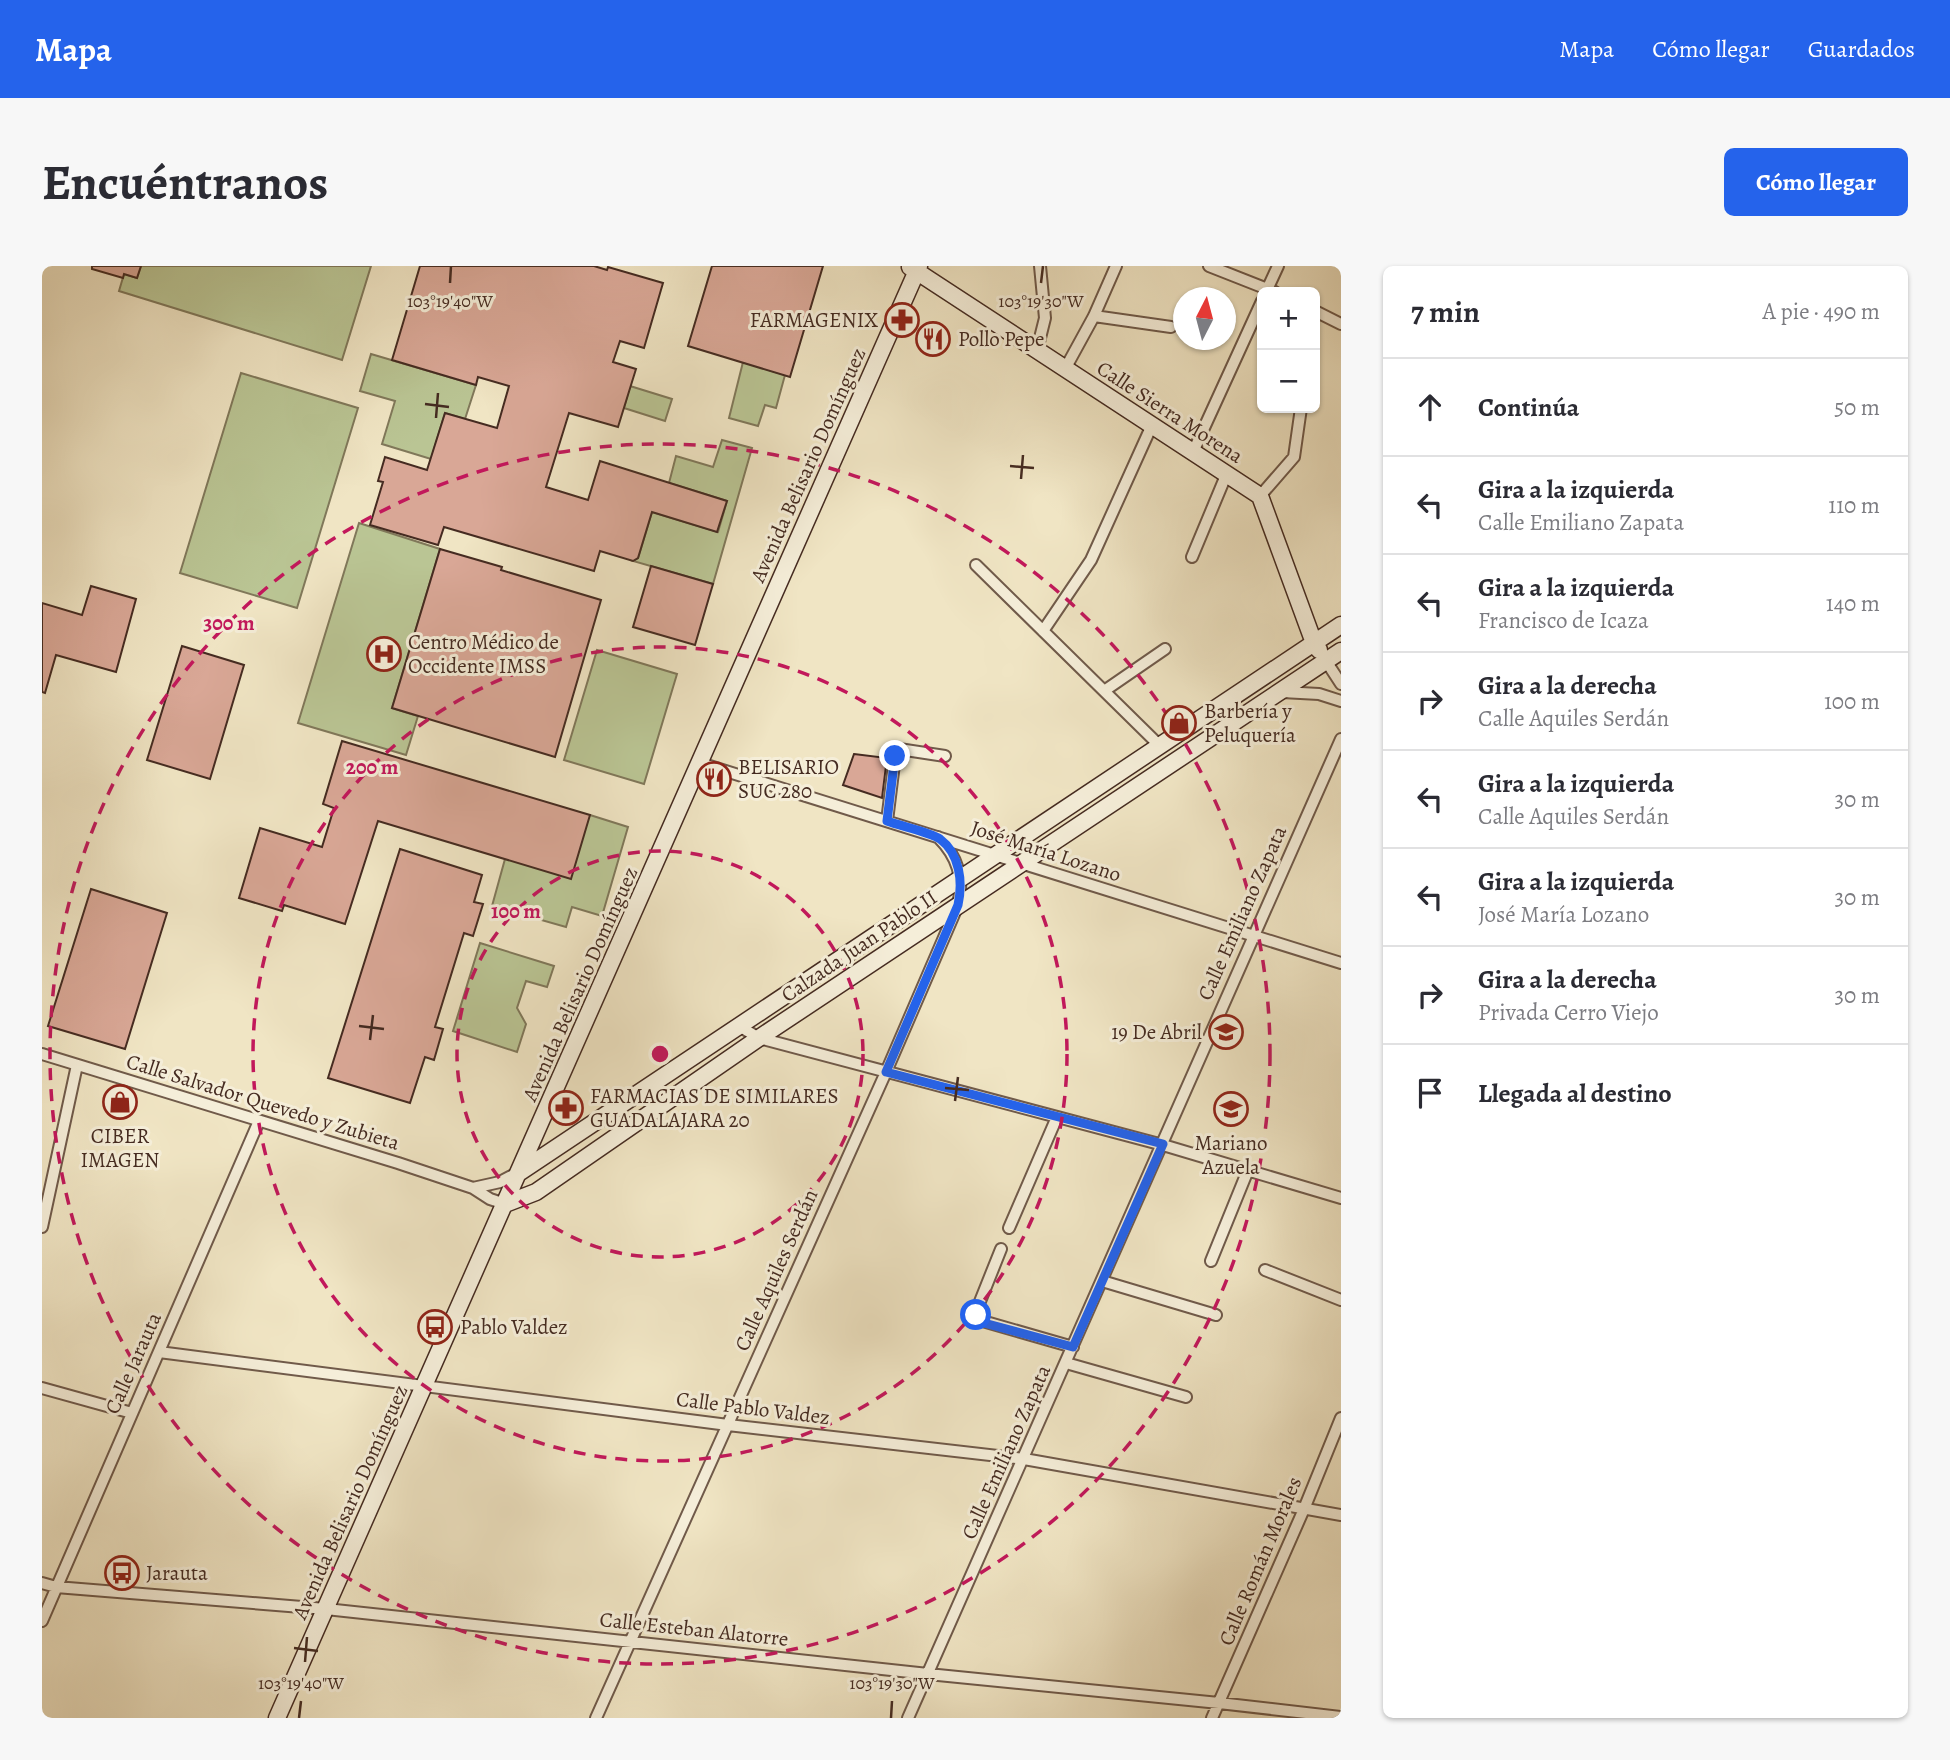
<!DOCTYPE html>
<html lang="es">
<meta charset="utf-8">
<style>
body{margin:0;font-family:Alegreya,serif;background:#f7f7f7;color:#2b2b33}
.controls{position:absolute;right:21px;top:21px;display:grid;overflow:hidden;border-radius:10px;box-shadow:0 2px 5px #0004}
.controls button{width:63px;height:63px;display:grid;place-items:center;padding:0;border:0;border-bottom:2px solid #e1e1e2;background:#fff;color:#2b2b33;font:35px sans-serif}
.compass{position:absolute;left:1131px;top:21px;width:63px;height:63px;border-radius:50%;background:#fff;box-shadow:0 2px 5px #0004;rotate:6deg}
.stop{position:absolute;width:21px;height:21px;margin:-16px;border:5px solid #2563eb;border-radius:50%;background:#fff}
.stop.end{background:#2563eb;border-color:#fff;box-shadow:0 2px 7px #0008}
.list{margin:0;padding:0;list-style:none}
h2{display:flex;justify-content:space-between;align-items:center;height:91px;margin:0;padding:0 28px;font-size:30px}
h2 small{font-size:23px;font-weight:400;color:#7c7c81}
.list li{display:grid;grid-template-columns:46px 1fr auto;gap:21px;align-items:center;box-sizing:border-box;height:98px;padding:0 28px;border-top:2px solid #e1e1e2}
.list b{display:block;font-size:26px;white-space:nowrap}
.list p{margin:0;font-size:23px;white-space:nowrap;color:#7c7c81}
.list em{font-size:23px;font-style:normal;color:#7c7c81}
.icon{flex:none;width:38px;height:38px;fill:none;stroke:currentColor;stroke-width:2;stroke-linecap:round;stroke-linejoin:round}
.map{position:relative;flex:none;width:1299px;height:1452px;overflow:hidden;border-radius:10px}
header{display:flex;align-items:center;gap:42px;box-sizing:border-box;height:98px;padding:0 35px;background:#2563eb;color:#fff}
header strong{font-size:33px}
nav{display:flex;gap:38px;margin-inline-start:auto;font-size:24px}
.intro{display:flex;align-items:center;justify-content:space-between;box-sizing:border-box;height:168px;padding:0 42px}
h1{margin:0;font-size:49px}
.button{padding:18px 32px;border-radius:10px;background:#2563eb;color:#fff;font-size:24px;font-weight:700}
main{display:flex;gap:42px;padding:0 42px}
aside{flex:1;background:#fff;border-radius:10px;box-shadow:0 2px 5px #0004}
.map>svg:first-child{display:block}
</style>
<header>
<strong>Mapa</strong>
<nav><a>Mapa</a><a>Cómo llegar</a><a>Guardados</a></nav>
</header>
<div class="intro"><h1>Encuéntranos</h1><a class="button">Cómo llegar</a></div>
<main>
<div class="map">
<svg width="1299" height="1452" viewBox="0 0 1299 1452">
<rect width="100%" height="100%" fill="#f0e5c4"/>
<filter id="stains"><feTurbulence type="fractalNoise" baseFrequency=".00286" numOctaves="4"/><feColorMatrix values="0 0 0 0 .2 0 0 0 0 .09 0 0 0 0 .02 0 0 0 .5 -.17"/></filter>
<radialGradient id="worn" r=".72"><stop offset=".6" stop-color="#630" stop-opacity="0"/><stop offset="1" stop-color="#630" stop-opacity=".3"/></radialGradient>
<!-- green -->
<path fill="#bac594" stroke="#80785a" stroke-width="2" d="M99 0H329L300 94 77 25 82 8 95 12Z
M329 88 434 119 423 153 403 147 389 193 340 178 353 135 318 125Z
M701 96 743 109 734 142 723 139 716 160 687 152Z
M199 107 316 142 255 342 138 307Z
M588 120 630 133 623 155 582 142Z
M680 174 710 182 671 318 591 295 596 292 610 246 676 266 685 235 627 217 634 190 671 201Z
M317 257 398 283 350 442 376 450 364 489 256 457Z
M555 384 635 408 602 518 522 494Z
M548 549 586 561 560 650 530 641 524 661 450 640 463 593Z
M438 677 512 700 505 721 484 715 475 742 484 758 475 786 411 765Z"/>
<!-- building -->
<path fill="#d9a796" stroke="#452b21" stroke-width="2" d="M50 0H99L95 12 82 8 81 12 50 3Z
M378 0H552L565 4 566 1 621 17 602 82 578 75 571 96 594 103 576 161 527 147 504 221 546 234 558 195 685 235 675 266 610 246 596 292 591 295 558 285 552 305 402 261 396 279 328 259 341 216 336 215 343 191 385 204 403 147 455 162 467 120 436 111 434 119 350 94Z
M670 0H781L748 111 646 80Z
M398 283 460 301 459 304 559 334 513 491 350 442Z
M609 300 671 318 653 379 591 361Z
M49 320 94 333 74 406 14 389 3 427 0 426V337L40 349Z
M140 380 202 399 168 513 105 494Z
M300 475 548 549 529 613 336 555 303 658 242 639 240 645 197 632 218 562 280 581 292 542 281 538Z
M812 488 845 492 840 532 801 519Z
M358 583 440 609 432 636 441 638 431 670 422 667 393 761 401 763 392 794 383 791 368 837 286 812Z
M49 623 125 647 83 783 6 760Z"/>
<g fill="none" stroke-linecap="round" stroke-linejoin="round">
<!-- street casing -->
<g stroke="#705a4a" stroke-width="14">
<path id="street" d="M1167 0 1233 26
M1224 26 1236 0
M1273 45 1299 58
M1052 50 1129 61
M995 84 1003 52 998 0
M1023 103 1052 50 1074 0
M1151 186 1220 35
M1218 230 1252 191 1259 142
M1150 291 1185 207
M934 299 1118 480
M1001 365 1049 294 1110 159
M1284 395 1299 418
M1062 425 1123 383
M1240 426 1277 428 1299 435
M658 497 1299 697
M845 555 853 490 857 483 903 490
M697 760 717 772 1121 879 1299 932
M0 788 356 897 431 922 448 933 463 938
M431 922 458 916 477 906
M0 961 35 799
M967 962 1015 851
M959 983 935 1043 934 1049 937 1054 1031 1081
M1169 995 1206 904
M1223 1004 1299 1034
M1060 1015 1174 1049
M117 1086 686 1159 982 1193 1299 1249
M1024 1097 1144 1131
M0 1122 90 1147
M0 1317 14 1321 284 1343 886 1408 1177 1437 1299 1451
M0 1355 217 855
M554 1452 844 806 916 639C922 612 916 591 896 571
M866 1452 1299 473
M1170 1452 1262 1243 1299 1152"/>
</g>
<!-- secondary casing -->
<g stroke="#452b21" stroke-width="19">
<path id="secondary" d="M868 1 1218 230 1272 377 1277 384
M478 906 1299 359
M463 938 494 926 717 772 1299 385
M235 1452 877 0"/>
</g>
<!-- street -->
<use href="#street" stroke="#f5eed9" stroke-width="10"/>
<!-- secondary -->
<use href="#secondary" stroke="#f5eed9" stroke-width="16"/>
</g>
<g fill="none" stroke-linecap="round" stroke-linejoin="round">
<!-- route -->
<path stroke="#2563eb" stroke-width="9" d="M853 490 845 555C858 560 888 566 898 573 918 588 921 616 916 639L844 806 1121 878 1031 1081 942 1057 937 1054 934 1049"/>
</g>
<!-- ticks -->
<path fill="none" stroke="#452b21" stroke-width="2.5" d="M408 17 409 0M999 17 1001 0M383 138 407 141M394 152 396 127M968 200 992 202M979 213 981 189M317 760 342 763M328 774 331 749M903 822 927 824M913 835 916 811M252 1382 276 1385M263 1396 265 1371M257 1452 259 1435M849 1452 850 1435"/>
<!-- distance rings -->
<g fill="none" stroke="#c2185b" stroke-width="3.5" stroke-dasharray="12 9">
<circle cx="618" cy="788" r="203"/>
<circle cx="618" cy="788" r="407"/>
<circle cx="618" cy="788" r="610"/>
</g>
<!-- icons -->
<defs>
<g id="pharmacy-ring" transform="scale(1.75)"><circle r="9.5" fill="#f5eed9" stroke="#8f2418" stroke-width="1.5"/><path d="M-2-6h4v4h4v4h-4v4h-4v-4h-4v-4h4Z" fill="#8f2418"/></g>
<g id="restaurant-ring" transform="scale(1.75)"><circle r="9.5" fill="#f5eed9" stroke="#8f2418" stroke-width="1.5"/><path d="M-5-6h1v4h1v-4h1v4h1v-4h1v5L-1.5 .5V6h-2V.5L-5-1ZM5-6V6H3V1.5H1.5Q1.5-4 5-6Z" fill="#8f2418"/></g>
<g id="hospital-ring" transform="scale(1.75)"><circle r="9.5" fill="#f5eed9" stroke="#8f2418" stroke-width="1.5"/><path d="M-5-5h3v3.5h4V-5h3V5h-3V1.5h-4V5h-3Z" fill="#8f2418"/></g>
<g id="shop-ring" transform="scale(1.75)"><circle r="9.5" fill="#f5eed9" stroke="#8f2418" stroke-width="1.5"/><path d="M-5-2.5h2.3a2.7 3.5 0 0 1 5.4 0H5L5.5 6h-11ZM-1.5-2.5h3a1.5 2.3 0 0 0-3 0Z" fill="#8f2418"/></g>
<g id="school-ring" transform="scale(1.75)"><circle r="9.5" fill="#f5eed9" stroke="#8f2418" stroke-width="1.5"/><path d="M0-5L7-2L0 1L-7-2ZM-4 1L0 2.5L4 1V4Q0 6-4 4Z" fill="#8f2418"/></g>
<g id="bus-ring" transform="scale(1.75)"><circle r="9.5" fill="#f5eed9" stroke="#8f2418" stroke-width="1.5"/><path d="M-5-6H5V4H4V6H2V4H-2V6H-4V4H-5ZM-3.5-4V0h7V-4ZM-3.5 1.2v1.5H-2V1.2ZM2 1.2v1.5H3.5V1.2Z" fill="#8f2418"/></g>
</defs>
<g fill-rule="evenodd">
<use href="#pharmacy-ring" x="860" y="54"/>
<use href="#restaurant-ring" x="891" y="73"/>
<use href="#hospital-ring" x="342" y="388"/>
<use href="#shop-ring" x="1137" y="457"/>
<use href="#restaurant-ring" x="672" y="513"/>
<use href="#school-ring" x="1184" y="766"/>
<use href="#shop-ring" x="78" y="836"/>
<use href="#pharmacy-ring" x="524" y="842"/>
<use href="#school-ring" x="1189" y="843"/>
<use href="#bus-ring" x="393" y="1061"/>
<use href="#bus-ring" x="80" y="1307"/>
</g>
<g text-anchor="middle" stroke-width="6" stroke-linejoin="round" paint-order="stroke">
<!-- poi labels -->
<g font-size="21" fill="#452b21" stroke="#f5eed9" text-anchor="start">
<text x="836" y="61" text-anchor="end">FARMAGENIX</text>
<text x="916" y="80">Pollo Pepe</text>
<text x="366" y="383">Centro Médico de<tspan x="366" dy="24">Occidente IMSS</tspan></text>
<text x="1162" y="452">Barbería y<tspan x="1162" dy="24">Peluquería</tspan></text>
<text x="696" y="508">BELISARIO<tspan x="696" dy="24">SUC 280</tspan></text>
<text x="1160" y="773" text-anchor="end">19 De Abril</text>
<text x="548" y="837">FARMACIAS DE SIMILARES<tspan x="548" dy="24">GUADALAJARA 20</tspan></text>
<text x="78" y="877" text-anchor="middle">CIBER<tspan x="78" dy="24">IMAGEN</tspan></text>
<text x="1189" y="884" text-anchor="middle">Mariano<tspan x="1189" dy="24">Azuela</tspan></text>
<text x="418" y="1068">Pablo Valdez</text>
<text x="104" y="1314">Jarauta</text>
</g>
<!-- street labels -->
<g font-size="21" fill="#452b21" stroke="#f5eed9">
<text transform="translate(1128 146) rotate(33)" y="7">Calle Sierra Morena</text>
<text transform="translate(766 199) rotate(-66)" y="7">Avenida Belisario Domínguez</text>
<text transform="translate(1004 585) rotate(18)" y="7">José María Lozano</text>
<text transform="translate(1200 647) rotate(-66)" y="7">Calle Emiliano Zapata</text>
<text transform="translate(817 680) rotate(-34)" y="7">Calzada Juan Pablo II</text>
<text transform="translate(538 718) rotate(-66)" y="7">Avenida Belisario Domínguez</text>
<text transform="translate(221 836) rotate(17)" y="7">Calle Salvador Quevedo y Zubieta</text>
<text transform="translate(734 1004) rotate(-66)" y="7">Calle Aquiles Serdán</text>
<text transform="translate(91 1097) rotate(-66)" y="7">Calle Jarauta</text>
<text transform="translate(711 1142) rotate(7)" y="7">Calle Pablo Valdez</text>
<text transform="translate(964 1186) rotate(-66)" y="7">Calle Emiliano Zapata</text>
<text transform="translate(308 1236) rotate(-66)" y="7">Avenida Belisario Domínguez</text>
<text transform="translate(1218 1295) rotate(-67)" y="7">Calle Román Morales</text>
<text transform="translate(652 1363) rotate(6)" y="7">Calle Esteban Alatorre</text>
</g>
</g>
<g font-size="18" text-anchor="middle" fill="#452b21" stroke="#f5eed9" stroke-width="6" stroke-linejoin="round" paint-order="stroke">
<text x="408" y="41">103°19'40"W</text>
<text x="999" y="41">103°19'30"W</text>
<text x="259" y="1423">103°19'40"W</text>
<text x="850" y="1423">103°19'30"W</text>
</g>
<circle cx="618" cy="788" r="10" fill="#c2185b" stroke="#f5eed9" stroke-width="3.5"/>
<g font-size="21" text-anchor="middle" font-weight="bold" fill="#c2185b" stroke="#f5eed9" stroke-width="6" stroke-linejoin="round" paint-order="stroke">
<text x="187" y="364">300 m</text>
<text x="330" y="508">200 m</text>
<text x="474" y="652">100 m</text>
</g>
<rect width="100%" height="100%" filter="url(#stains)"/>
<rect width="100%" height="100%" fill="url(#worn)"/>
</svg>
<div class="controls">
<button>+</button>
<button>−</button>
</div>
<svg class="compass" viewBox="-18 -18 36 36"><path d="M0-13l5 13h-10z" fill="#e53935"/><path d="M0 13l5-13h-10z" fill="#7c7c81"/></svg>
<div class="stop" style="left:934px;top:1049px"></div>
<div class="stop end" style="left:853px;top:490px"></div>
</div>
<aside>
<h2>7 min<small>A pie · 490 m</small></h2>
<ul class="list">
<li><svg class="icon" aria-label="ahead" viewBox="0 0 24 24"><path d="M12 20V5M6 11l6-6 6 6"/></svg><div><b>Continúa</b></div><em>50 m</em></li>
<li><svg class="icon" aria-label="left" viewBox="0 0 24 24"><path d="M17 20v-9H6M10 6l-5 5 5 5"/></svg><div><b>Gira a la izquierda</b><p>Calle Emiliano Zapata</p></div><em>110 m</em></li>
<li><svg class="icon" aria-label="left" viewBox="0 0 24 24"><path d="M17 20v-9H6M10 6l-5 5 5 5"/></svg><div><b>Gira a la izquierda</b><p>Francisco de Icaza</p></div><em>140 m</em></li>
<li><svg class="icon" aria-label="right" viewBox="0 0 24 24"><path d="M7 20v-9h11M14 6l5 5-5 5"/></svg><div><b>Gira a la derecha</b><p>Calle Aquiles Serdán</p></div><em>100 m</em></li>
<li><svg class="icon" aria-label="left" viewBox="0 0 24 24"><path d="M17 20v-9H6M10 6l-5 5 5 5"/></svg><div><b>Gira a la izquierda</b><p>Calle Aquiles Serdán</p></div><em>30 m</em></li>
<li><svg class="icon" aria-label="left" viewBox="0 0 24 24"><path d="M17 20v-9H6M10 6l-5 5 5 5"/></svg><div><b>Gira a la izquierda</b><p>José María Lozano</p></div><em>30 m</em></li>
<li><svg class="icon" aria-label="right" viewBox="0 0 24 24"><path d="M7 20v-9h11M14 6l5 5-5 5"/></svg><div><b>Gira a la derecha</b><p>Privada Cerro Viejo</p></div><em>30 m</em></li>
<li><svg class="icon" aria-label="arrive" viewBox="0 0 24 24"><path d="M6 21V4h12l-3 4 3 4H6"/></svg><div><b>Llegada al destino</b></div></li>
</ul>
</aside>
</main>
